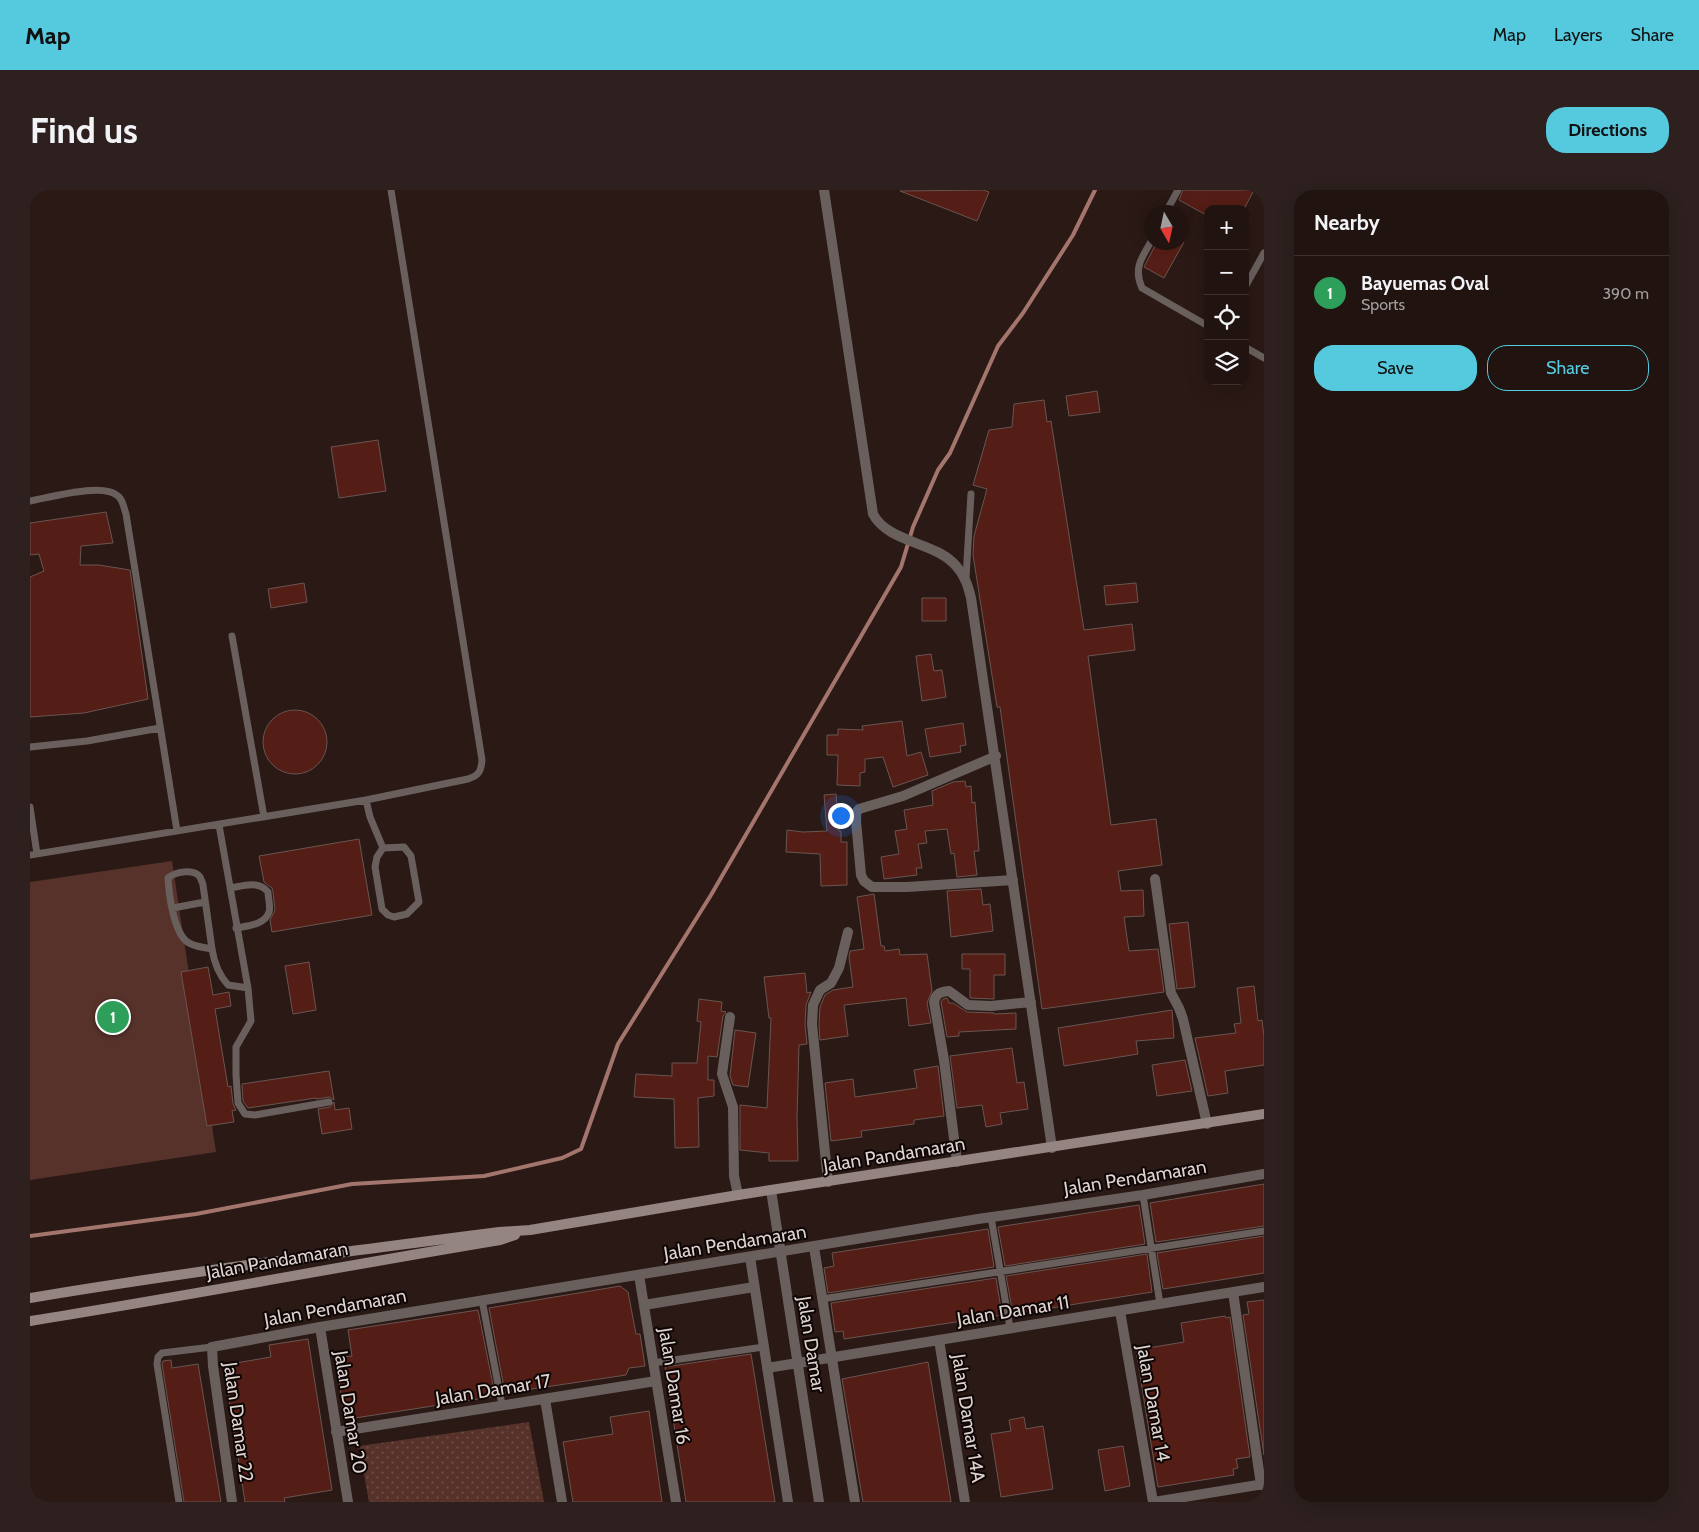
<!DOCTYPE html>
<meta charset="utf-8">
<style>
body{margin:0;font-family:Cabin,sans-serif;background:#2d201e;color:#f1f3f6}
.controls{position:absolute;right:15px;top:15px;display:grid;overflow:hidden;border-radius:10px;box-shadow:0 5px 20px #0002}
.controls button{width:45px;height:45px;display:grid;place-items:center;padding:0;border:0;border-bottom:1px solid #3d3230;background:#201310;color:#f1f3f6;font:25px sans-serif}
.compass{position:absolute;left:1114px;top:15px;width:45px;height:45px;border-radius:50%;background:#201310;box-shadow:0 5px 20px #0002;rotate:171deg}
.you{position:absolute;left:810px;top:625px;width:18px;height:18px;margin:-12px;border:4px solid #fff;border-radius:50%;background:#1a73e8;box-shadow:0 0 0 8px #1a73e833}
.badge{display:grid;place-items:center;width:32px;height:32px;border-radius:50%;background:#55cadf;color:#fff;font-size:16px;font-weight:700}
.pin{position:absolute;translate:-50% -50%;border:2px solid #fff;box-shadow:0 1px 5px #0006}
.list{margin:0;padding:0;list-style:none}
h2{display:flex;justify-content:space-between;align-items:center;height:65px;margin:0;padding:0 20px;font-size:21px}
h2 small{font-size:16px;font-weight:400;color:#a29e9f}
.list li{display:grid;grid-template-columns:32px 1fr auto;gap:15px;align-items:center;box-sizing:border-box;height:75px;padding:0 20px;border-top:1px solid #3d3230}
.list b{display:block;font-size:19px;white-space:nowrap}
.list p{margin:0;font-size:16px;white-space:nowrap;color:#a29e9f}
.list em{font-size:16px;font-style:normal;color:#a29e9f}
.actions{display:flex;gap:10px;padding:15px 20px}
.actions a{flex:1;padding:11px 0;border:1px solid #55cadf;border-radius:20px;text-align:center;font-size:18px;color:#55cadf}
.actions .main{background:#55cadf;color:#111}
.icon{flex:none;width:28px;height:28px;fill:none;stroke:currentColor;stroke-width:2;stroke-linecap:round;stroke-linejoin:round}
.map{position:relative;flex:none;width:1234px;height:1312px;overflow:hidden;border-radius:20px}
header{display:flex;align-items:center;gap:30px;box-sizing:border-box;height:70px;padding:0 25px;background:#55cadf;color:#111}
header strong{font-size:24px}
nav{display:flex;gap:28px;margin-inline-start:auto;font-size:18px}
.intro{display:flex;align-items:center;justify-content:space-between;box-sizing:border-box;height:120px;padding:0 30px}
h1{margin:0;font-size:35px}
.button{padding:12px 22px;border-radius:20px;background:#55cadf;color:#111;font-size:18px;font-weight:700}
main{display:flex;gap:30px;padding:0 30px}
aside{flex:1;background:#201310;border-radius:20px;box-shadow:0 5px 20px #0002}
.map>svg:first-child{display:block}
</style>
<header>
<strong>Map</strong>
<nav><a>Map</a><a>Layers</a><a>Share</a></nav>
</header>
<div class="intro"><h1>Find us</h1><a class="button">Directions</a></div>
<main>
<div class="map">
<svg width="1234" height="1312" viewBox="0 0 1234 1312">
<defs>
<pattern id="grass-dots" width="8" height="8" patternUnits="userSpaceOnUse" patternTransform="scale(1.25)"><rect width="8" height="8" fill="#57322b"/><path d="M2 2h.1M6 6h.1" fill="none" stroke="#6f4f49" stroke-width="1.8" stroke-linecap="round"/></pattern>
</defs>
<rect width="100%" height="100%" fill="#2a1915"/>
<!-- grass -->
<path fill="url(#grass-dots)" d="M499 1232 514 1312H339L329 1256Z"/>
<!-- garden -->
<path fill="#57322b" d="M142 671 186 962 0 990V692Z"/>
<g fill="none" stroke-linecap="round" stroke-linejoin="round">
<!-- stream -->
<path stroke="#a3756d" stroke-width="4" d="M0 1046 166 1024 322 994 454 986 532 968 551 959 588 854 681 705 871 377 883 337 908 280 920 263 968 156 993 123 1043 45 1065 0"/>
</g>
<!-- building -->
<path fill="#541d15" stroke="#6a5551" d="M953 0 959 2 947 31 870 1Z
M1153 0H1224L1214 19H1178V26L1149 10Z
M1127 52H1154L1134 88 1114 77Z
M1067 201 1070 222 1039 226 1036 206Z
M1014 210 1017 232 1021 231 1054 440 1102 434 1105 460 1058 466 1081 635 1126 629 1132 675 1088 681 1091 701 1113 700 1114 726 1094 727 1099 761 1128 759 1134 802 1012 819 970 517H967L943 365 944 346 957 299 943 295 959 240 982 237 984 214Z
M348 250 356 301 309 308 301 257Z
M76 322 83 353 51 356 50 375H69L100 380 118 509 54 523 0 527V387L14 381 9 364 0 365V333Z
M274 393 277 412 241 418 238 399Z
M1106 393 1108 412 1076 415 1074 396Z
M892 408H916V431H892Z
M901 464 904 481 912 480 916 507 892 511 886 466Z
M233 552a32 32 0 1 1 64 0a32 32 0 1 1-64 0Z
M872 531 877 566 891 562 898 585 863 597 853 567 835 569V582L830 583V596L807 595 808 565H797V545H808V539L833 540 832 536Z
M933 533 936 555 930 556 931 562 900 567 895 539Z
M935 591 936 597 941 596 942 613 945 612 949 661H944L947 685 927 687 924 663 921 664 917 639 895 641 897 653 888 654 892 678H886L887 685 854 689 851 667 869 664 865 641 877 639 874 620 903 615 902 601 923 592Z
M806 604 809 641H811V652H817V695L791 696 790 664 756 662 757 640 773 642 797 641 794 605Z
M329 649 342 725 242 742 240 730 245 720 243 702 242 698 234 692 229 666Z
M951 699 953 715 960 714 963 741 921 747 917 701Z
M844 704 851 756H854L855 761 869 759 870 765 897 764 902 801 897 813 901 833 879 836 876 808 814 815 818 846 790 850 789 834 790 817 795 805 803 800 823 797 819 767 820 761 834 759 827 707Z
M1158 732 1165 797 1147 799 1139 734Z
M932 764H975V785H964V809L940 808V779H932Z
M279 772 286 820 263 824 255 776Z
M178 777 183 805 199 802 201 816 185 819 198 897 201 896 203 914 206 920 202 921 204 932 177 936 151 782Z
M775 783 777 803 781 802 776 815 775 835 777 854 769 855 767 927 768 971H739V963L710 960V915L737 918 741 828H739L734 787Z
M1224 796 1228 831 1232 830 1234 846V875L1195 881 1198 903 1178 906 1165 848 1206 843 1204 834 1211 833 1207 798Z
M917 808 919 813H923L937 822 964 823V824L986 823V839L929 842V846L917 847 911 812 913 809Z
M669 809 692 812 691 821 696 822 693 826 687 867 678 866V890H684V906L668 908 669 957 645 958 644 909 604 907 606 884 642 886V873H667L671 832 667 831Z
M1142 820 1144 848 1106 851 1108 864 1034 876 1028 838Z
M705 840 726 843 718 897 703 895 700 886Z
M982 858 987 893 994 892 998 919 970 923 972 934 956 937 952 915 927 918 920 866Z
M1155 870 1162 901 1127 906 1122 875Z
M908 876 914 926 884 930V934L831 941 832 947 801 951 795 893 823 889 825 907 887 898 884 880Z
M299 881 304 910 300 907 286 909V908L218 918 213 911 212 894Z
M304 912 305 920 319 918 322 939 292 944 288 919 300 917Z
M1234 994V1036L1126 1052 1120 1013Z
M1109 1015 1115 1054 975 1076 968 1037Z
M958 1039 964 1077 798 1103 794 1078 804 1076 802 1063Z
M1234 1046V1083L1133 1099 1127 1063Z
M1117 1064 1122 1102 983 1124 976 1086Z
M966 1088 972 1125 814 1149 813 1141 805 1142 801 1113Z
M590 1096 598 1102 606 1144H610L615 1176 599 1178 596 1185 475 1203 459 1118Z
M1234 1110V1265L1213 1125 1219 1124 1217 1112Z
M448 1120 465 1205H461V1207L325 1228 314 1222 305 1168 322 1166 318 1140Z
M1195 1126 1196 1128 1200 1127 1220 1267 1206 1269 1208 1278 1203 1279 1204 1285 1128 1297 1106 1160 1154 1152 1151 1133Z
M278 1149 302 1300 254 1308 255 1312H215L194 1175 241 1167 239 1155Z
M721 1164 745 1312H656L635 1177Z
M141 1170 142 1178 168 1174 191 1312H154L132 1174 133 1171Z
M898 1172 921 1312H833L812 1189Z
M619 1221 632 1312H543L533 1252 583 1244 580 1227Z
M994 1227 996 1239 1013 1236 1023 1299 971 1307 961 1244 981 1241 979 1230Z
M1093 1256 1100 1296 1075 1301 1068 1260Z"/>
<g fill="none" stroke-linecap="round" stroke-linejoin="round">
<!-- service -->
<path stroke="#69605e" stroke-width="7" d="M1136 22 1148 0
M1122 50C1112 67 1103 78 1112 98L1178 136
M1215 97 1234 63
M1215 157 1234 168
M0 311C19 308 73 292 88 306 93 310 94 318 96 324L147 641
M936 388 941 304
M202 446 234 627
M0 557 57 551 130 538
M336 610 340 627 353 658 374 657 381 666 389 712 377 724 364 727 358 725 352 719 345 677 347 667 353 658
M0 617 7 664
M189 635 218 798 221 831 206 857V885L208 913 215 924 225 925 299 912
M0 665 336 610 438 589C449 585 451 582 452 570L361 0
M200 698C213 696 228 690 238 702 238 708 241 717 239 722 235 735 217 736 206 738
M143 718 175 712
M182 759 173 695C173 694 170 687 170 687 164 678 145 682 138 688 139 704 143 739 156 751 163 757 173 757 182 759 184 772 189 785 198 795L218 798
M1113 1005 1130 1114
M961 1027 980 1138
M792 1109 1234 1041
M452 1110 472 1215
M623 1173 734 1157
M149 1312 127 1174 128 1167 132 1163 182 1157"/>
<!-- minor -->
<path stroke="#69605e" stroke-width="10" d="M794 0 843 324C859 354 906 351 927 377 935 386 938 396 941 408L1022 958
M966 566 873 606 829 619 826 623V631L831 685 834 691 842 697H877L983 690
M1125 689 1141 803 1149 818 1153 829 1177 934
M700 827 692 884 703 917 704 986 708 1005
M927 972 914 870 904 812C906 803 910 802 919 801L938 815 961 816 1001 812
M798 992 782 834 783 815 790 800 801 793 809 778 818 742
M741 1000 789 1312
M784 1057 825 1312
M720 1067 758 1312
M609 1085 646 1312
M1203 1102 1231 1295
M614 1115 724 1097
M1090 1121 1123 1312
M290 1137 318 1312
M909 1150 935 1312
M737 1178 1234 1097
M515 1209 532 1312
M306 1242 626 1191
M202 1312 183 1176 182 1157 290 1137 948 1029 1113 1005 1234 984
M1124 1312 1234 1294"/>
<!-- secondary -->
<path stroke="#958582" stroke-width="10" d="M0 1108C156 1082 313 1062 469 1042L500 1040 708 1005 1234 924
M0 1131C157 1106 313 1076 470 1050L485 1045"/>
</g>
<g text-anchor="middle" stroke-width="4" stroke-linejoin="round" paint-order="stroke">
<!-- street labels -->
<g font-size="19" fill="#dfd3d0" stroke="#0d0605">
<text transform="translate(864 964) rotate(-9)" y="7">Jalan Pandamaran</text>
<text transform="translate(1105 987) rotate(-9)" y="7">Jalan Pendamaran</text>
<text transform="translate(705 1052) rotate(-9)" y="7">Jalan Pendamaran</text>
<text transform="translate(247 1070) rotate(-10)" y="7">Jalan Pandamaran</text>
<text transform="translate(305 1117) rotate(-10)" y="7">Jalan Pendamaran</text>
<text transform="translate(983 1120) rotate(-9)" y="7">Jalan Damar 11</text>
<text transform="translate(782 1154) rotate(81)" y="7">Jalan Damar</text>
<text transform="translate(645 1196) rotate(81)" y="7">Jalan Damar 16</text>
<text transform="translate(463 1199) rotate(-9)" y="7">Jalan Damar 17</text>
<text transform="translate(1124 1213) rotate(80)" y="7">Jalan Damar 14</text>
<text transform="translate(321 1222) rotate(81)" y="7">Jalan Damar 20</text>
<text transform="translate(939 1228) rotate(81)" y="7">Jalan Damar 14A</text>
<text transform="translate(209 1232) rotate(82)" y="7">Jalan Damar 22</text>
</g>
</g>
</svg>
<div class="controls">
<button>+</button>
<button>−</button>
<button><svg class="icon" aria-label="locate" viewBox="0 0 24 24"><circle cx="12" cy="12" r="6"/><path d="M12 2v4M12 18v4M2 12h4M18 12h4"/></svg></button>
<button><svg class="icon" aria-label="layers" viewBox="0 0 24 24"><path d="M12 4l9 5-9 5-9-5zM3 14l9 5 9-5"/></svg></button>
</div>
<svg class="compass" viewBox="-18 -18 36 36"><path d="M0-13l5 13h-10z" fill="#e53935"/><path d="M0 13l5-13h-10z" fill="#a29e9f"/></svg>
<div class="you"></div>
<div class="pin badge" style="left:83px;top:827px;background:#2e9e5b">1</div>
</div>
<aside>
<h2>Nearby<small></small></h2>
<ul class="list">
<li><span class="badge" style="background:#2e9e5b">1</span><div><b>Bayuemas Oval</b><p>Sports</p></div><em>390 m</em></li>
</ul>
<div class="actions"><a class="main">Save</a><a>Share</a></div>
</aside>
</main>
